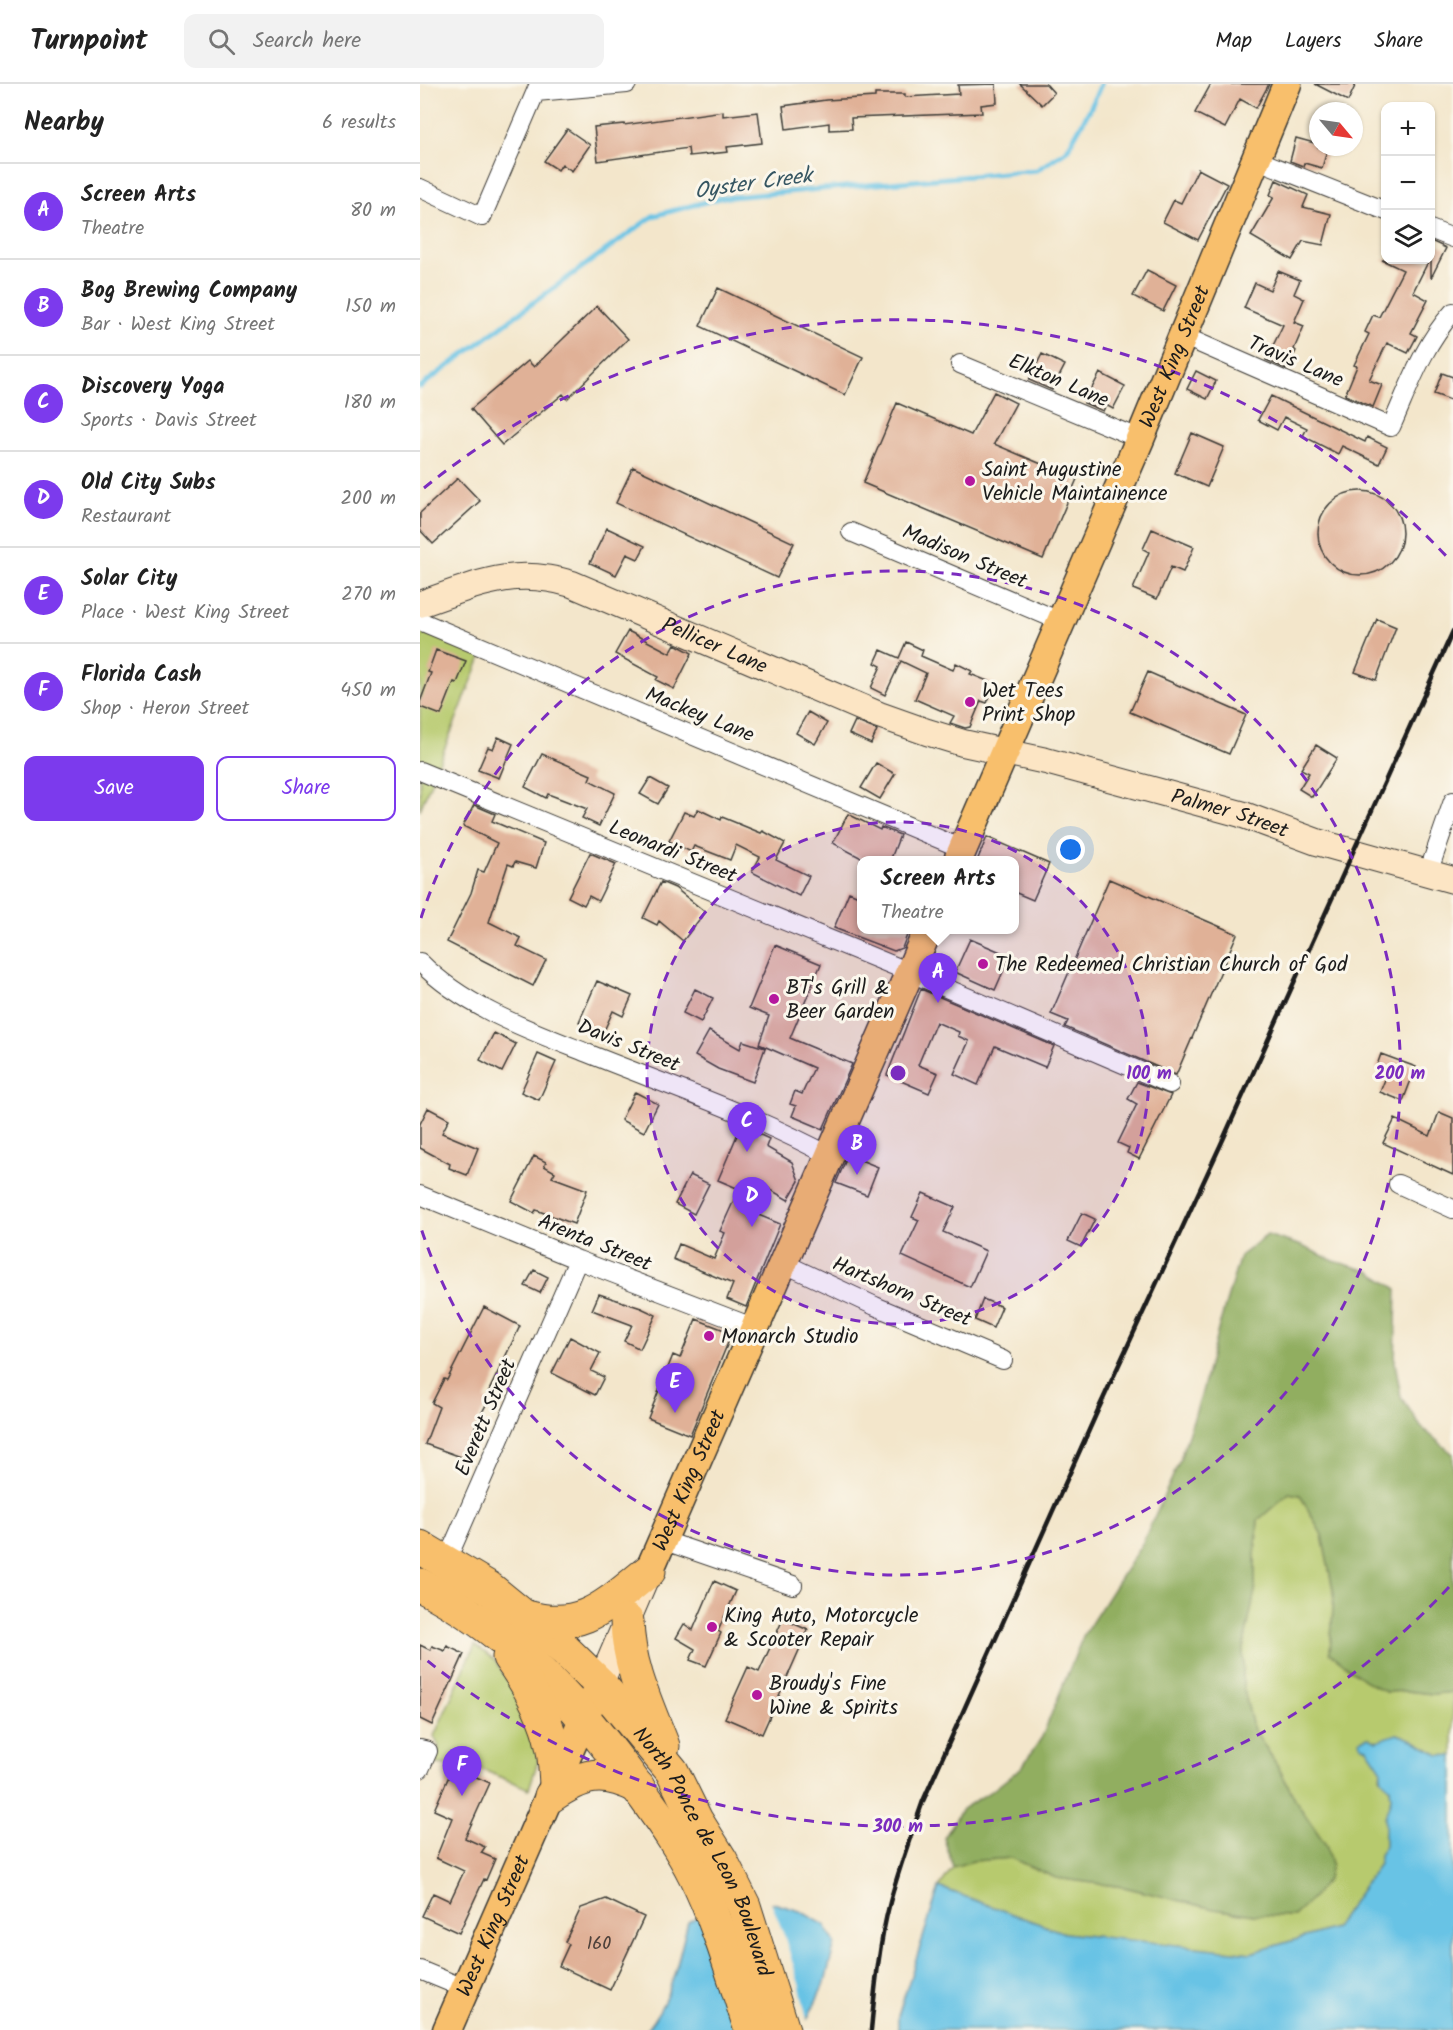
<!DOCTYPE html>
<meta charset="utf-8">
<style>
body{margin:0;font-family:Kalam,sans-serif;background:#f2f2f2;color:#222}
.controls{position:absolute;right:18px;top:18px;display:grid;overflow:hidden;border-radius:12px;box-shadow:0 2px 4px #0004}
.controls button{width:54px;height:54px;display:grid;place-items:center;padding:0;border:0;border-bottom:2px solid #e0e0e0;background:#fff;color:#222;font:30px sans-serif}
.compass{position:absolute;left:889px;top:18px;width:54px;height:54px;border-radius:50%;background:#fff;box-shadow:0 2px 4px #0004;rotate:119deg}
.you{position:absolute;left:651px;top:766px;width:21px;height:21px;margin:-15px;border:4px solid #fff;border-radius:50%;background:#1a73e8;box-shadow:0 0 0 9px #1a73e833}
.badge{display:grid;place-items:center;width:39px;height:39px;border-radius:50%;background:#7c3aed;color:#fff;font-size:20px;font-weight:700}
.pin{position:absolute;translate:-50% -50px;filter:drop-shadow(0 2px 3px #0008)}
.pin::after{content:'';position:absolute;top:32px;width:21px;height:18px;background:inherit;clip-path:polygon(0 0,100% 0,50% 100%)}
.popup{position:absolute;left:437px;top:772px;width:162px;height:78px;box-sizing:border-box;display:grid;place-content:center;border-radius:12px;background:#fff;filter:drop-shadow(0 2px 4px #0005);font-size:20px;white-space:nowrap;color:#767676}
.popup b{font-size:22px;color:#222}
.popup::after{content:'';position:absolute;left:50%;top:100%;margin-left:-12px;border:12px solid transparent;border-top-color:#fff}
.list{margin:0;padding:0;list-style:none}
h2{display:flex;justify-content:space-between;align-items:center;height:78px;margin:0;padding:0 24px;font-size:26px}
h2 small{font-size:20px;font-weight:400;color:#767676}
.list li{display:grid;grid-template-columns:39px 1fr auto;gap:18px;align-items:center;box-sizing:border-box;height:96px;padding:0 24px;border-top:2px solid #e0e0e0}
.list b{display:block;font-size:22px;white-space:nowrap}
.list p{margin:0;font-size:20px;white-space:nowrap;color:#767676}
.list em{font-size:20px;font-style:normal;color:#767676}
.actions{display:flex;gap:12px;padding:18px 24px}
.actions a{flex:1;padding:14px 0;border:2px solid #7c3aed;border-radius:12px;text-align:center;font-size:21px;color:#7c3aed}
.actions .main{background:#7c3aed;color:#fff}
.icon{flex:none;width:33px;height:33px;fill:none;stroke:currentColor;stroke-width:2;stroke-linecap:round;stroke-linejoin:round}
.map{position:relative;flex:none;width:1033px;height:1946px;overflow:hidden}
header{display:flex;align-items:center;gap:36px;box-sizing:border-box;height:84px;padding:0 30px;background:#fff;border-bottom:2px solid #e0e0e0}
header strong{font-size:28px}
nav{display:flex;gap:33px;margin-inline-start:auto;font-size:21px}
.search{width:420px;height:54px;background:#f2f2f2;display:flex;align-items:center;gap:15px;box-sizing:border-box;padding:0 21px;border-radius:12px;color:#767676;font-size:22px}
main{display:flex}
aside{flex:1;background:#fff}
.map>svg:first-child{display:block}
</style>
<header>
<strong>Turnpoint</strong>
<div class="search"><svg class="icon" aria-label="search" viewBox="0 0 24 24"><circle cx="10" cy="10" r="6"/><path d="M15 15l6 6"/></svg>Search here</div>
<nav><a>Map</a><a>Layers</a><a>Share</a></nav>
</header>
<main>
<aside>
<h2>Nearby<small>6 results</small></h2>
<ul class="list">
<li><span class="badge">A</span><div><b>Screen Arts</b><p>Theatre</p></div><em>80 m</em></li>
<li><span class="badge">B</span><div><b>Bog Brewing Company</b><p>Bar · West King Street</p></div><em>150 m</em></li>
<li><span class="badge">C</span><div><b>Discovery Yoga</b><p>Sports · Davis Street</p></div><em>180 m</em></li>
<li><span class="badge">D</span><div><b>Old City Subs</b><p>Restaurant</p></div><em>200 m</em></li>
<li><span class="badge">E</span><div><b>Solar City</b><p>Place · West King Street</p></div><em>270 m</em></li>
<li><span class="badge">F</span><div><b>Florida Cash</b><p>Shop · Heron Street</p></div><em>450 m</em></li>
</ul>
<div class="actions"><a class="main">Save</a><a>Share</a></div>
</aside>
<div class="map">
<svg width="1033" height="1946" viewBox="0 0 1033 1946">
<rect width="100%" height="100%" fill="#fbf7ec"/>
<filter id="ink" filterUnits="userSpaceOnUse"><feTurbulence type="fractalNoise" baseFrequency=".0167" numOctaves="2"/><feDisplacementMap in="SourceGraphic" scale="12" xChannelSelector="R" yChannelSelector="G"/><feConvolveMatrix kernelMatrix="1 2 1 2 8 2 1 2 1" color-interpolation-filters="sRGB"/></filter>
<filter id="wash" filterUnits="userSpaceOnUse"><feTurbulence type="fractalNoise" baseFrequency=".008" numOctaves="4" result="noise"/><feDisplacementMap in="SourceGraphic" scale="24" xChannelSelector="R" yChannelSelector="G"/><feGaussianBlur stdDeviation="1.35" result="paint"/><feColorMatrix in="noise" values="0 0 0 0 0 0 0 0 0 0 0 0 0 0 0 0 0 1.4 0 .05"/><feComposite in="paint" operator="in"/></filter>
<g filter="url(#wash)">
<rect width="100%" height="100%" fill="#f3e6cb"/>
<!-- green -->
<path fill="#b7ca6e" stroke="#6a7345" stroke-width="1.5" d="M0 545 62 571 0 726Z
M869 1409 880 1411 902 1451 914 1510 910 1569 966 1608 987 1607 1013 1610 1033 1608V1672L1019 1671 993 1656 978 1650 957 1657 948 1653C947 1670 954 1672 961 1685L960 1693 970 1703 971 1714 965 1750V1762L959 1771V1780L915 1844 831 1869 644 1849 519 1803 534 1782 553 1777 591 1774 636 1794 704 1803 794 1825 835 1831 874 1832 908 1794 911 1780 906 1761 879 1722 857 1681 833 1644 823 1602V1565L835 1507V1471L838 1436Z
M55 1561 75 1576 113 1636 118 1677 109 1705 56 1683 15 1680 19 1663 14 1652Z"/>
<!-- forest -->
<path fill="#91ae61" stroke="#56653e" stroke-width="1.5" d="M847 1151 882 1162 914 1177 949 1187 977 1205 975 1278 981 1313 1001 1343 1033 1370V1608L1013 1610 987 1607 966 1608 944 1596 910 1569 914 1510 902 1451 880 1411 869 1409 838 1436 835 1471V1507L823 1565V1602L833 1644 857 1681 879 1722 906 1761 911 1780 908 1794 893 1814 874 1832 835 1831 794 1825 704 1803 636 1794 591 1774 553 1777 533 1783 524 1754 542 1725 573 1706 602 1683 622 1653 663 1552 722 1460 758 1381 781 1312 799 1242 820 1172Z"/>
<!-- water -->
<path fill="#67c3e5" stroke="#427080" stroke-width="1.5" d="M977 1650 993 1656 1019 1671 1033 1672V1946H478V1932L519 1803 644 1849 831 1869 915 1844 959 1780V1771L965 1762V1733L971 1714 970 1703C962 1697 960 1695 961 1685L947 1664 941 1661 940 1656 948 1653 957 1657Z
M330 1812 380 1827 405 1841 415 1859 405 1898 382 1946Z
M282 1830 321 1946H226C252 1916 258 1875 268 1838Z"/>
<!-- pier -->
<path fill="#f3e6cb" d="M331 1809 350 1815 364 1851 380 1903 388 1940 385 1946H370Z"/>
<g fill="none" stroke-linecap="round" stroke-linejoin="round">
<!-- stream -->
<path stroke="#67c3e5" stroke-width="5" d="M0 303 113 219 233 132 300 114 617 86 647 66 670 25 681 0"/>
</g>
<g id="blocks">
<!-- building -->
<path fill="#e0b197" d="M576 0 577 19 561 21 562 29 431 34 432 45 409 46V39L366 45 363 22 406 16 455 13V10H485V13L539 10 538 1Z
M600 0H626L634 9 622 21Z
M791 0H849L836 24 820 15 805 44 775 29Z
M895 0H936L928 17Z
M303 27V32L338 28 342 59 307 63 308 68 269 72 268 64 178 77 174 43 204 40V41Z
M147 45 170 61 152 87 142 80 138 86 124 77Z
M876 54 898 60V63H908L902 84 884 79 883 82 870 77Z
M778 85 807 100 778 156 743 138 754 116 761 119Z
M856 96 888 111 883 123 911 130 903 161 883 157 872 176 831 152 854 113 850 111Z
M1011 157 1026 164 1011 194Z
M962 176H1009L993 208 1008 216 991 249 997 252 988 269 967 259 949 296 962 301 953 323 925 311 937 282 934 281 949 250 945 248 953 231 959 233 983 186Z
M727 186 756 201 743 227 713 212Z
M858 187 880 196 874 210 884 215 874 238 884 242 874 265 876 267 866 285 846 276 863 241 824 224 835 199 850 206Z
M298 204 443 273 425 311 280 242Z
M177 222 208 255 147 315 143 310 82 361 51 325 108 277 114 283Z
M622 270 645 281 632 306 609 296Z
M776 287 796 297 787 315 767 305Z
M680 289 705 302 693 325 686 321 683 327 664 319Z
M1022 289 1033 293V317L1014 310Z
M574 308 596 319 574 360 657 395 623 475 443 399 477 319 551 351Z
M851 312 945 358 947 353 967 363 959 380 922 362 918 370 883 352 887 344 864 333 857 346 838 336Z
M772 349 804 363 787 403 755 389Z
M213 383 374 459 357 494 196 419Z
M38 394 60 417 13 460 0 446V429Z
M898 449a42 42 0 1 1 84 0a42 42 0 1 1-84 0Z
M187 444 225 462 218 475 207 470 196 491 170 479Z
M732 445 774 463 763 488 751 483 737 515 713 505 729 468 723 465Z
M957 535 976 543 956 596 935 588Z
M208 547 250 569 255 560 272 569 254 605 236 596 238 593 195 570Z
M486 558 503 566 501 572 533 586 536 579 552 587 550 590 575 600 567 619 561 617 550 643 545 644 530 639 534 632 495 615 506 589 481 577 465 611 451 604 461 582 455 579 461 566 479 574Z
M16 566 46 577 37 599 34 598 21 631 0 623V618L11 589 8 588Z
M728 588 826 631 809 670 710 628Z
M388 628 407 639 395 660 376 649Z
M435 637 457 646 451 660 429 650Z
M78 653 93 660 79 694 58 686 68 663 73 665Z
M896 661 917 674 892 713 879 705 889 689 881 685Z
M122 670 171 691 169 696 195 709 179 742 162 734 167 725 128 710 126 714 105 703Z
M456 679 475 690 460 715 441 704Z
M230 694 248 704 238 720 220 710Z
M54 721 75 730 72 737 124 759 116 784 95 778 93 782 88 780 69 838 101 854 97 862 126 876 113 902 27 858 51 809 58 786 64 788 77 759 43 742Z
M278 725 301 736 302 733 341 749 343 747 365 759 356 776 389 792 379 812 332 788 340 773 316 761 310 776 274 762 271 768 249 757 264 728 274 732Z
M428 730 460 746 461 743 480 751 470 777H447L413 759Z
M567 753 629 780 613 816 594 808V777H557Z
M170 769 196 780 178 817 169 812 164 821 148 813Z
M689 795 817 850 756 991 645 943 648 937 631 930Z
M241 798 255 804 285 828 263 857 239 837 237 841 223 834Z
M429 808 441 813V846H489L482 864 474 867 414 844Z
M550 855 590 872 575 906 535 888Z
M355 861 401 880 370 954 432 980 403 1045 372 1032 376 1022 370 1020 375 1007 382 1010 394 984 339 960 349 932 329 924Z
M177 897 212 912 203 932 193 927 183 949 159 938Z
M275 905 293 914 281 938 263 929Z
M501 905 634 962 625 983 575 962 558 1001 534 990 549 957 538 952 539 948 516 938 498 981 518 989 509 1009 467 991Z
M289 947 320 965 323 957 345 964 333 998 298 985 275 972Z
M74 949 96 960 82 988 60 976Z
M118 970 136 978 119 1016 101 1008Z
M961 970 996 983 983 1017 960 1008 968 988 956 984Z
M717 998 751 1011 719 1075 707 1069 709 1064 698 1059 717 1020 708 1015Z
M215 1008 238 1020 224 1048 201 1036Z
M8 1024 29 1035 22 1049 58 1064 47 1091 29 1084 30 1080 0 1064V1040Z
M1019 1028 1033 1034V1091L963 1059 975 1035 1010 1052Z
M321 1042 349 1055 346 1063 372 1078 379 1097 368 1116 341 1100 329 1127 360 1140 326 1223 307 1215 313 1200 253 1175 259 1160 294 1175 305 1149 300 1147 319 1105 298 1096Z
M428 1071 458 1083 447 1111 416 1099Z
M114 1072 126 1078 124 1082 135 1088 132 1093 167 1106 154 1140 116 1126 114 1129 91 1117Z
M270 1091 289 1100 274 1130 255 1120Z
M503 1109 535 1123 523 1148 566 1167 550 1203 482 1172 499 1136 492 1133Z
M662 1129 675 1135 661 1163 648 1157Z
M114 1186 128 1193 120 1209 105 1202Z
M179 1210 221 1224 236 1231 220 1265 204 1257 212 1241 172 1226Z
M563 1215 582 1223 573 1244 555 1236Z
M64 1223 100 1242 65 1315 68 1317 56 1340 44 1374 5 1360 19 1323 12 1319 24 1295 27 1296Z
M276 1235 312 1249 270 1351 228 1334 253 1271 260 1274Z
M150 1253 180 1269 171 1287 184 1293 175 1311 132 1289Z
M294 1497 316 1507 298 1547 301 1549 286 1582 270 1576 275 1565 256 1554 264 1540 273 1546Z
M363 1535 388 1546 342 1650 305 1634 328 1583 339 1588Z
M0 1561 10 1566 12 1562 25 1567 27 1562 44 1570 12 1641 0 1635Z
M33 1683 70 1699 45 1754 65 1763 61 1769 75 1775 66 1796 64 1795 39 1849 2 1832 13 1809 30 1817 44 1787 16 1774 32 1734 14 1726Z
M186 1815 224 1833 190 1906 139 1882 149 1860 145 1858 161 1824Z"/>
</g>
</g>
<g filter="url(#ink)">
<use href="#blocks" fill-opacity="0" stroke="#3c3a36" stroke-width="1.5"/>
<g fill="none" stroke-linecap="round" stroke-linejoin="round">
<!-- street casing -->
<g stroke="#3c3a36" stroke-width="20">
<path id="street" d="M116 8 207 0
M835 75 966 127
M0 104 62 133 119 0
M1010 145 1033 154
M763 252 971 343C989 303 1003 261 1033 228
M540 280 720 355
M431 448 642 538
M0 537 543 765
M0 687 477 883 750 1000
M1008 789 1033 717
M0 878C44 923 109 946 167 969 249 1002 332 1030 410 1072
M978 1100 1033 1125
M0 1111 158 1176 335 1244
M363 1179 455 1222 583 1276
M242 1456 373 1501
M23 1485 158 1176
M0 1665 8 1667 0 1685
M0 1886 46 1905"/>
</g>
<!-- secondary casing -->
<g stroke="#3c3a36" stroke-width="28">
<g id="secondary">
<path id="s1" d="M0 520C56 501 92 482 152 500L459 631 507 648 543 659 626 677 821 730 897 758 1033 796"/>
<path d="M180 1600 228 1488"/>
</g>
</g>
<!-- primary casing -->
<g stroke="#3c3a36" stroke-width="31">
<g id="primary">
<path id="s2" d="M538 776 720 355 867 0"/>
<path id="s3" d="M229 1487 508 846"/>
<path id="s4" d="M27 1946 164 1633 180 1600"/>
</g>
</g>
<!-- highway casing -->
<g stroke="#3c3a36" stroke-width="35">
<g id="highway">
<path id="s5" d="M0 1463 69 1504 145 1566 180 1600 252 1687 276 1736 301 1776 324 1822 363 1946"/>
<path d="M0 1501C91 1547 160 1622 218 1704 238 1732 259 1760 275 1792 299 1840 314 1895 331 1946"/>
<path d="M107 1533C163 1549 188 1519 229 1487"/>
<path d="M207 1537C208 1582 227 1621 243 1662"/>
<path d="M89 1573C108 1600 126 1630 132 1662 135 1674 135 1687 136 1700"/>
<path d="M131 1712C164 1690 181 1685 218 1703"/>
</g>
</g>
<!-- street -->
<use href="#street" stroke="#fff" stroke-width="18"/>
<!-- secondary -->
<use href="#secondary" stroke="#fce5c4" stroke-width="26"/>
<!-- primary -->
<use href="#primary" stroke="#f8bf6c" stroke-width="28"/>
<!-- highway -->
<use href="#highway" stroke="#f8bf6c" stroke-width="33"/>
<!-- rail -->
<path stroke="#1c1c1c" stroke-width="4.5" d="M451 1946C455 1904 459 1860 470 1818 479 1784 491 1751 503 1717L678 1326 801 1060 1033 547"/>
</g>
</g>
<!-- distance rings -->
<circle cx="478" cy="989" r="251" fill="#7b2cbf" fill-opacity=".12"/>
<g fill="none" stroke="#7b2cbf" stroke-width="3" stroke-dasharray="10 8">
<circle cx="478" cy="989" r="251"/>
<path d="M1 834A502 502 0 1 1 1 1144"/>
<path d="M1029 1503A753 753 0 0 1 4 1574M4 404A753 753 0 0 1 1029 475"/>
</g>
<!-- markers -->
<g fill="#b5179e" stroke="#fbf7ec" stroke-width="2">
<circle cx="550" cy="397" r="6"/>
<circle cx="550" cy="618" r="6"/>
<circle cx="563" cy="880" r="6"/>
<circle cx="354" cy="915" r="6"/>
<circle cx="289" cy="1252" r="6"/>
<circle cx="292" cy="1543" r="6"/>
<circle cx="337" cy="1611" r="6"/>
</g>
<g text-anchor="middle" stroke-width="6" stroke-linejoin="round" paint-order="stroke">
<!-- number labels -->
<g font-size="18" fill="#4d413b">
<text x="179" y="1865">160</text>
</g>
<!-- street labels -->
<g font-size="21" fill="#1c1c1c" stroke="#fbf7ec">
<text dy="7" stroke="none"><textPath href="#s2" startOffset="548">West King Street</textPath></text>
<text transform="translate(876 277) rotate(23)" y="7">Travis Lane</text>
<text transform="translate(639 296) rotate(23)" y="7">Elkton Lane</text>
<text transform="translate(545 472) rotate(23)" y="7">Madison Street</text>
<text dy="7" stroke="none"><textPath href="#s1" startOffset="312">Pellicer Lane</textPath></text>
<text transform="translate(280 630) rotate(22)" y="7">Mackey Lane</text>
<text dy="7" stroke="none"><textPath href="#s1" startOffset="855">Palmer Street</textPath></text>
<text transform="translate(253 767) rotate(22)" y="7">Leonardi Street</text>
<text transform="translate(209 961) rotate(22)" y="7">Davis Street</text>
<text transform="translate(175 1158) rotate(22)" y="7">Arenta Street</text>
<text transform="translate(482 1207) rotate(23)" y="7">Hartshorn Street</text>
<text transform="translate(65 1333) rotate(-67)" y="7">Everett Street</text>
<text dy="7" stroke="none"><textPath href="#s3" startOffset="99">West King Street</textPath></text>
<text dy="7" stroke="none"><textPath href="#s5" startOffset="426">North Ponce de Leon Boulevard</textPath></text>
<text dy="7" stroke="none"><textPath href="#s4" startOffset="114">West King Street</textPath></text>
</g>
<!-- poi labels -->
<g font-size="21" fill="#1c1c1c" stroke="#fbf7ec" text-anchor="start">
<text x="562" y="392">Saint Augustine<tspan x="562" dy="24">Vehicle Maintainence</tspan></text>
<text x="562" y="613">Wet Tees<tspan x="562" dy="24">Print Shop</tspan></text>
<text x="575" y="887">The Redeemed Christian Church of God</text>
<text x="366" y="910">BT's Grill &amp;<tspan x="366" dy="24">Beer Garden</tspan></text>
<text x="301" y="1259">Monarch Studio</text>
<text x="304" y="1538">King Auto, Motorcycle<tspan x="304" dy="24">&amp; Scooter Repair</tspan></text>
<text x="349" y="1606">Broudy's Fine<tspan x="349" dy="24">Wine &amp; Spirits</tspan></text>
</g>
<!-- water labels -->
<g font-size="22" font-style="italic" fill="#365662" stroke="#fbf7ec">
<text transform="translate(333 98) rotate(-8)" y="8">Oyster Creek</text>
</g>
</g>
<circle cx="478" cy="989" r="9" fill="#7b2cbf" stroke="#fbf7ec" stroke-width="3"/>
<g font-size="18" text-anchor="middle" font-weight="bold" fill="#7b2cbf" stroke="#fbf7ec" stroke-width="6" stroke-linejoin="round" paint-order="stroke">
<text x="729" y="995">100 m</text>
<text x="980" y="995">200 m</text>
<text x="478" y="1748">300 m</text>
</g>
</svg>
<div class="controls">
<button>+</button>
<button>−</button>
<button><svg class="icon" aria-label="layers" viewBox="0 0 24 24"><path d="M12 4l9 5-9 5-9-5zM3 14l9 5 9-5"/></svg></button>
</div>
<svg class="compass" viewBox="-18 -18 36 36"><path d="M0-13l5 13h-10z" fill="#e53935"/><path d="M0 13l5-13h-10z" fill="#767676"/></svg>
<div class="you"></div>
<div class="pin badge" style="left:518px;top:919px">A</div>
<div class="popup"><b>Screen Arts</b>Theatre</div>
<div class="pin badge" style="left:437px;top:1091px">B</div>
<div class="pin badge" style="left:327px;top:1068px">C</div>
<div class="pin badge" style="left:332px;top:1143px">D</div>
<div class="pin badge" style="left:255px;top:1329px">E</div>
<div class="pin badge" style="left:42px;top:1712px">F</div>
</div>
</main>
